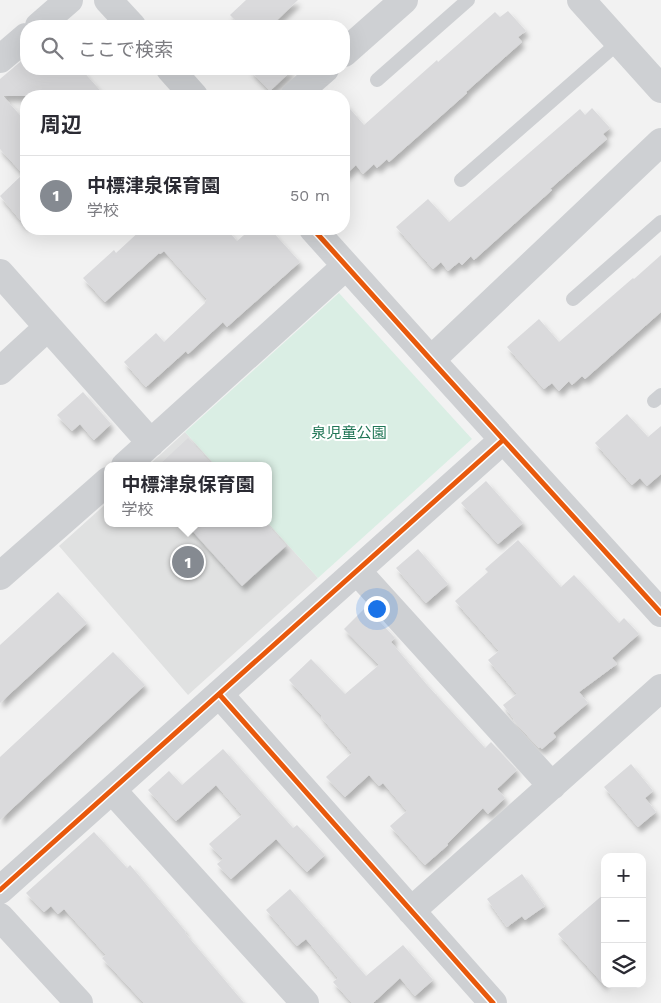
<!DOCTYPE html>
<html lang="ja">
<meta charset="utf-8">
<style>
body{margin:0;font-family:"Work Sans","Noto Sans JP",sans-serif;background:#f2f2f3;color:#2b2b33}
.controls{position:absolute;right:15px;bottom:15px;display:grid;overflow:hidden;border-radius:10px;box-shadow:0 5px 20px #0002}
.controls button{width:45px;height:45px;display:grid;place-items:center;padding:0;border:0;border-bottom:1px solid #e1e1e2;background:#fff;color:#2b2b33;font:25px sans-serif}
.you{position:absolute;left:376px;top:608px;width:18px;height:18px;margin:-12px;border:4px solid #fff;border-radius:50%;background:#1a73e8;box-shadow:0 0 0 8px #1a73e833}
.badge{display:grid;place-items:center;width:32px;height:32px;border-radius:50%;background:#858a91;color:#fff;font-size:16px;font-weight:700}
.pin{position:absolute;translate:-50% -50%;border:2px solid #fff;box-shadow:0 1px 5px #0006}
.popup{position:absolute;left:104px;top:462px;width:168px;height:65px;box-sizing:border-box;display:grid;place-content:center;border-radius:10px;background:#fff;filter:drop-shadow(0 1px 4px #0005);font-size:16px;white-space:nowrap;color:#7c7c81}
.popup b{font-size:19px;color:#2b2b33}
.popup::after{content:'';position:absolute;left:50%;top:100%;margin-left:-10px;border:10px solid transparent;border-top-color:#fff}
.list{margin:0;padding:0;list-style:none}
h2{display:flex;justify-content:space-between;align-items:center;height:65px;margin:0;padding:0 20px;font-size:21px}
h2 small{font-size:16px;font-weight:400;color:#7c7c81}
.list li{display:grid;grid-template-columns:32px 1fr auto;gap:15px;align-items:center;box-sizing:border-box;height:80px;padding:0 20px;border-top:1px solid #e1e1e2}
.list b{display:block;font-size:19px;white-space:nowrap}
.list p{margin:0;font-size:16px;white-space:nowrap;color:#7c7c81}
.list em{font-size:16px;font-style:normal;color:#7c7c81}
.icon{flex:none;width:28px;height:28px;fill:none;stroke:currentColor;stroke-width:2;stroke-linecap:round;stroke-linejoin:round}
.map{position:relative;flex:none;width:661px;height:1003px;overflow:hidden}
.search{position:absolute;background:#fff;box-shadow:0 5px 20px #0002;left:20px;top:20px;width:330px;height:55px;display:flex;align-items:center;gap:12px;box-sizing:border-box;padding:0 18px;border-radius:20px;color:#7c7c81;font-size:19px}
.panel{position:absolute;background:#fff;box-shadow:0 5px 20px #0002;left:20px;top:90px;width:330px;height:145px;border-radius:20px}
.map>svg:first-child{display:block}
</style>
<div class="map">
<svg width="661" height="1003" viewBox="0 0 661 1003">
<defs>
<filter id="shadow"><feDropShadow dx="3" dy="5.5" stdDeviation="2.5" flood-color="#0004"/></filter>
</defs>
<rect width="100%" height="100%" fill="#f2f2f2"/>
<!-- education -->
<path fill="#e0e1e1" d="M185 432 216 466H148Z
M108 502V523H268L318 578 188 695 59 546Z"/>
<!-- green -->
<path fill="#daeee4" d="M339 293 472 439 318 578 268 523V466H216L185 432Z"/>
<!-- building -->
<path fill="#dadadc" filter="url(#shadow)" d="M246 0H298L271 26H241L230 15Z
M508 11 526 31 518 37 522 42 466 92 467 93 389 162 387 159 377 168 374 164 363 174 356 165 344 176V102L364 125 437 60 438 62 495 12 500 17Z
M26 57V69H81L105 96H3L26 122V227L0 196 23 174 0 149V79Z
M249 69H293L270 91Z
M592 108 610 128 603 134 607 139 550 189 552 190 474 260 471 256 462 265 459 262 448 271 441 262 433 269 396 227 428 199 449 222 580 109 585 115Z
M142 229H226L237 241 251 229H270L300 262 227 327 223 322 188 354 186 351 146 387 124 362 156 333 164 342 205 303V302L207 299 164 251 160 254 159 253 105 302 83 278 114 250 116 253Z
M661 255V312L585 379 582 376 572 385 569 381 559 391 552 383 544 389 507 347 539 319 559 342 633 278 634 279Z
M83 392 111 424 94 440 80 424 72 431 57 415Z
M627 414 648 437 661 426V474L647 486 640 478 632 485 595 443Z
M188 438 213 466H158Z
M486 481 523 523 498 544 461 503Z
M185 523H266L286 546 242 586Z
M518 540 561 587 574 575 619 623 624 618 639 634 612 658 617 664 579 692 588 703 553 733 556 737 542 749 540 747 539 748 513 720 514 719 503 705 517 694 488 660 499 651 455 601 488 572 485 569Z
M418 549 448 584 426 603 396 568Z
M58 592 87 623 0 703V645Z
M366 607 395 638 391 642 427 685 485 748 491 742 517 770 497 789 505 798 488 814 483 808 447 844 448 845 425 865 390 826 407 811 383 783 379 786 369 775 345 797 326 777 352 753 321 717 322 716 289 680 311 659 345 694 379 665 344 629Z
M113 652 145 685 0 820V757Z
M223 749 293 828 297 825 325 855 307 872 276 839 231 879 217 864 223 859 209 844 242 815 216 785 176 821 148 790 169 771 182 785Z
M631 764 653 791 645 798 656 812 638 827 604 787Z
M94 832 127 868 130 865 186 932 185 933 244 1003H144L102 958 106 955 64 909 58 914 51 906 44 912 26 893Z
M522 874 545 906 525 920 522 916 507 927 487 899Z
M290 889 366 976 403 945 433 980 415 996 400 978 373 1003H352L333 982 338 978 306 939 297 946 266 910Z
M605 893V986L558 934Z"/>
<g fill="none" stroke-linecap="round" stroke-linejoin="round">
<!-- service -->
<path stroke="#ced0d3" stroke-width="14" d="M377 80 468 0
M461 180 619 42
M573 299 661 222
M654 401 661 395"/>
<!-- minor -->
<path stroke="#ced0d3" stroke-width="28" d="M108 0 132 26
M581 0 661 89
M39 26 69 0
M344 53 404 0
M0 59 26 37
M170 69 194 96
M294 96 325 69
M313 229 431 360 661 613
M0 273 151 443
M431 360 661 142
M0 371 48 327
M125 466 346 266
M357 571 552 786
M0 576 108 481
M219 694 493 1003
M112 790 305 1003
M0 890 503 440
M411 911 661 688
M0 917 79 1003"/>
<!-- cycleway casing -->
<g stroke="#fff" stroke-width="8">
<path id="cycleway" d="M313 229 431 360 661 613
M219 694 493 1003
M0 890 503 440"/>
</g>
<!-- cycleway -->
<use href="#cycleway" stroke="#e8590c" stroke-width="5"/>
</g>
<g text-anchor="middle" stroke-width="4" stroke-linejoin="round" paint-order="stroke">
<!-- park labels -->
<g font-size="15" fill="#227757" stroke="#fff">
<text x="349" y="438">泉児童公園</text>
</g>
</g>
</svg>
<div class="controls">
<button>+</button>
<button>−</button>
<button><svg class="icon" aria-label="layers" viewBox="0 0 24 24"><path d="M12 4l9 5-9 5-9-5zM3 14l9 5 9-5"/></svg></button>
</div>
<div class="you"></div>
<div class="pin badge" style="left:188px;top:562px">1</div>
<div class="popup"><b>中標津泉保育園</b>学校</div>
<div class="search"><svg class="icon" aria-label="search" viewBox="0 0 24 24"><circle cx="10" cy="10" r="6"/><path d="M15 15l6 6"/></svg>ここで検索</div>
<section class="panel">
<h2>周辺<small></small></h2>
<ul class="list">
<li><span class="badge">1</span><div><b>中標津泉保育園</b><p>学校</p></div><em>50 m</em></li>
</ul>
</section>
</div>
